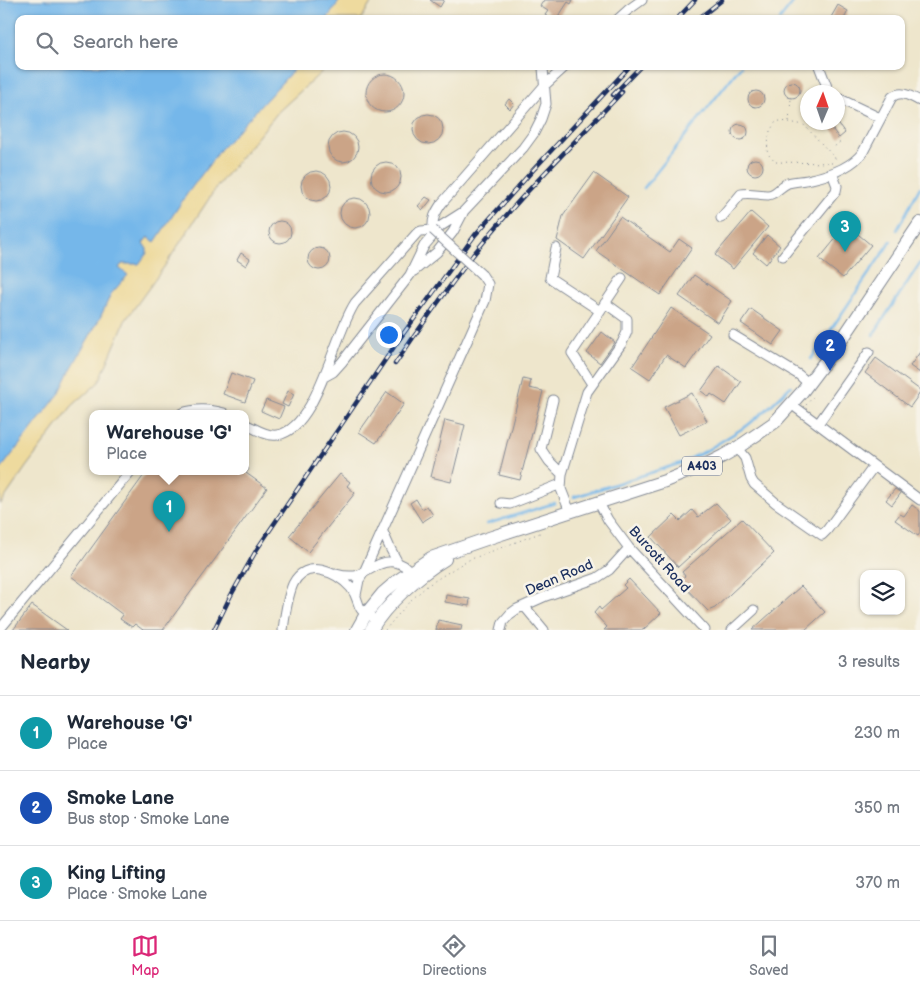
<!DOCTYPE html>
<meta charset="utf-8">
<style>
body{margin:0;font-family:"Balsamiq Sans",sans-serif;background:#f6f6f7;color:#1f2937}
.controls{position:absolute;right:15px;bottom:15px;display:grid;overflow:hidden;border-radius:10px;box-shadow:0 1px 4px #0004}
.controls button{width:45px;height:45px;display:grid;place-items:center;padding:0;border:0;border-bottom:1px solid #e0e1e3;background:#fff;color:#1f2937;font:25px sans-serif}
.compass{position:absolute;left:800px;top:85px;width:45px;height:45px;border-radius:50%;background:#fff;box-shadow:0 1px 4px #0004;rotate:2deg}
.you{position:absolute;left:388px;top:334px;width:18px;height:18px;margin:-12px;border:4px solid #fff;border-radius:50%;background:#1a73e8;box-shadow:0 0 0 8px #1a73e833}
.badge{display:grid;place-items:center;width:32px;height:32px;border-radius:50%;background:#db2777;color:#fff;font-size:16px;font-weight:700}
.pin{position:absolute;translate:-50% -41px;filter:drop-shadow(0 1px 2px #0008)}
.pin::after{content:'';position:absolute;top:26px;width:18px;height:15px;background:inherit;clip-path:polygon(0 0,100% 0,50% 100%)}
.popup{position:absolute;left:89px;top:410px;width:160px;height:65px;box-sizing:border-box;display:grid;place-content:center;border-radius:10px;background:#fff;filter:drop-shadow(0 1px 4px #0005);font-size:16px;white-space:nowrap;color:#747a83}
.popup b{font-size:19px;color:#1f2937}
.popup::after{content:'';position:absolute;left:50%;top:100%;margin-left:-10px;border:10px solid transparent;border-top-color:#fff}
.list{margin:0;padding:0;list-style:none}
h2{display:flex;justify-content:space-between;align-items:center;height:65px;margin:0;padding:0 20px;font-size:21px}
h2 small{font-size:16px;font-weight:400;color:#747a83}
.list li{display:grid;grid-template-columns:32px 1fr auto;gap:15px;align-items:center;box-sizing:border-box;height:75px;padding:0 20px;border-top:1px solid #e0e1e3}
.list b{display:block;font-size:19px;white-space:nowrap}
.list p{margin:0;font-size:16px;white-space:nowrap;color:#747a83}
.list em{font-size:16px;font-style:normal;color:#747a83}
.icon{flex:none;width:28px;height:28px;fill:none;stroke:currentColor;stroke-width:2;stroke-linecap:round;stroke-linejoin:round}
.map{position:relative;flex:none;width:920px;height:630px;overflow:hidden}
.search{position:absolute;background:#fff;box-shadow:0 1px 4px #0004;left:15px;right:15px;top:15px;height:55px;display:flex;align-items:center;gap:12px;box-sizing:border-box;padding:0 18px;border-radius:10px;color:#747a83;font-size:19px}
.sheet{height:290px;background:#fff}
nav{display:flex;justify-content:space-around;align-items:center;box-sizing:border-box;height:70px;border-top:1px solid #e0e1e3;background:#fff;font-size:14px;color:#747a83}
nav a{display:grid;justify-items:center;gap:2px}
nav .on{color:#db2777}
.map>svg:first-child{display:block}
</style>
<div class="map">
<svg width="920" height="630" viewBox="0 0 920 630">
<rect width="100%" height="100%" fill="#f7f3e8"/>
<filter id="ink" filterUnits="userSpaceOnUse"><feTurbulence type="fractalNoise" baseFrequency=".02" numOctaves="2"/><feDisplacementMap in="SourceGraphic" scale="10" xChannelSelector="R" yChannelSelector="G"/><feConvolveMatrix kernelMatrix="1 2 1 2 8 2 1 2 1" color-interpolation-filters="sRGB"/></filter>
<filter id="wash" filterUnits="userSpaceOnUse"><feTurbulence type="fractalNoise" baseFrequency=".0096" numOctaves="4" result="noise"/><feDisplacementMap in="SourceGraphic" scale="20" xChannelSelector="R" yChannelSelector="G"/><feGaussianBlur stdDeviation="1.12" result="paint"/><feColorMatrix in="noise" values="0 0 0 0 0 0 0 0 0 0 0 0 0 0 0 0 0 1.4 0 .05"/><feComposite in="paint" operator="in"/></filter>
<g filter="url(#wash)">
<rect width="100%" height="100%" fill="#eee6cc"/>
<!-- sand -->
<path fill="#eeda9e" stroke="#84847e" d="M340 0H373L361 19H327Z
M297 66H328L279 111 218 185 164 267 125 321 99 382 72 406 26 467 0 505V448L66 378 120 252Z"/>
<!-- water -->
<path fill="#75b7ea" stroke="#4873a4" d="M0 0H340L327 19H19V66H297L220 150 187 194 155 242 148 237 143 243 147 249V253L139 264H122L119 268 128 275 111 294 100 318 70 371 59 394 0 470Z"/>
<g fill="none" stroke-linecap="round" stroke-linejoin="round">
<!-- stream -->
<path stroke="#75b7ea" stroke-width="2.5" d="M780 19 795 0
M644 188 741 66
M897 230 920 187
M873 335 920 263
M811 359 891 241
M574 497 650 473 681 463 704 452 748 425 766 410 791 386
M487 524 555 503"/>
</g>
<g id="blocks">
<!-- building -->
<path fill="#cba487" d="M430 0H444L440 7Z
M544 0H573L571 4 568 2 557 19H551L545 15 548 11 540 6Z
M838 5 848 11 844 19H830Z
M366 93a19 19 0 1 1 38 0a19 19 0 1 1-38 0Z
M784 90a8 8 0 1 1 16 0a8 8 0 1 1-16 0Z
M748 99a8 8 0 1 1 16 0a8 8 0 1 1-16 0Z
M509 99 514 104 510 109 505 104Z
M413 129a15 15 0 1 1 30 0a15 15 0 1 1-30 0Z
M827 122H837L845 133 839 138Z
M732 132a8 8 0 1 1 16 0a8 8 0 1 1-16 0Z
M328 147a15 15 0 1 1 30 0a15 15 0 1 1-30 0Z
M747 167a8 8 0 1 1 16 0a8 8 0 1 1-16 0Z
M371 177a15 15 0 1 1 30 0a15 15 0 1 1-30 0Z
M301 186a15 15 0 1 1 30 0a15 15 0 1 1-30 0Z
M594 173 628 197 584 259 557 240 563 216Z
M426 197 431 200 423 210 418 206Z
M340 213a15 15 0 1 1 30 0a15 15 0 1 1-30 0Z
M751 212 768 227 733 269 715 255Z
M620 217 670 252 679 239 692 248 660 295 596 251Z
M269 232a11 11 0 1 1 22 0a11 11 0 1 1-22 0Z
M847 225 871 245 843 278 819 259Z
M767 235 780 246 766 264 753 253Z
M308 259a11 11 0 1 1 22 0a11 11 0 1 1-22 0Z
M241 253 250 259 246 266 237 260Z
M694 275 732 301 718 323 679 296Z
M671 308 710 334 686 368 666 355 650 379 632 367Z
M751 309 783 331 773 345 741 323Z
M602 332 615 342 600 363 587 353Z
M920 352V373L910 366Z
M876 358 920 390V393L910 407 865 373Z
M719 366 741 382 726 404 711 394 709 397 701 391Z
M231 373 253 381 245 402 223 394Z
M523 379 531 381 529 388 543 391 520 480 499 475Z
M288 391 294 394 288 407 282 404Z
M387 392 404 404 376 443 359 432Z
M692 393 707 421 679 435 664 407Z
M266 400 284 407 279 419 261 411Z
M445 420 465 425 451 482 431 477Z
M245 466 249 469 246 473 267 488 163 630H143L135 624 132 627 120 619 123 615 71 576 147 471H245Z
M340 474 350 482 347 486 355 493 308 552 289 536Z
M895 489 901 493 892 505 886 500Z
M416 499 422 509 427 506 433 515 422 522 410 503Z
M716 503 731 519 678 567 651 537 674 515 680 521 692 510 698 517Z
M912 505 920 511V533L918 536 895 520 900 514 904 516Z
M742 519 774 553 715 608 708 611 679 581 685 576 682 572Z
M629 579 661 613 643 630H604L607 627 594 613 599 607 601 610 626 588 623 585Z
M801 586 825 612 805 630H752Z
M446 595 470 599 469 606 445 602Z
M32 605 67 630H13Z
M438 620 462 625 461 630H436Z"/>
</g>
</g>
<g filter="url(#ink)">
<use href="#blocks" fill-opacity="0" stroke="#848a95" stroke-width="1"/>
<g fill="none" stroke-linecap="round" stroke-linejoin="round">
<!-- minor casing -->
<g stroke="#848a95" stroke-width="11">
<path id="minor" d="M618 19 628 10 642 0
M819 66 829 92
M838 98 880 118
M721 218 741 194C750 192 759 195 768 195 777 194 780 186 788 183 795 181 804 181 811 179 830 175 851 168 863 152L892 97C902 90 910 96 920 101
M556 248 550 278 600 311
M783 256 836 191 837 186 832 173
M414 271 437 252 453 232 463 213
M733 335 799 375 808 383
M324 377 333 372 342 362 410 275 424 246 441 226 463 212 523 148 534 133 541 119 546 104 543 68
M592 384 572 353 622 278
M553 400 541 449 549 461 562 474
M791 404 920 500
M182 413C196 408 210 409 224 413
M245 424C254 428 267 437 277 435 317 429 334 334 355 303L417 233 421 231 433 230C432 219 435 213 442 203L544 86 566 66
M818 424 869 352
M737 448 745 458 751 479 754 484 776 503 822 535 827 530 874 466
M501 503 510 504 561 484
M599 503 608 520 629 548 705 630
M570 512 561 489 562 474 587 392 622 343 627 332V319L605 303
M383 532 390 548 398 563
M336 574C343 576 351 577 359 575 366 572 373 567 380 564 393 559 408 563 412 577
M356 595 359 580 364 572 485 301 488 284 482 275
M525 607 544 630
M0 629 131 471
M283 630C285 615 287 598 293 584 306 558 337 572 351 588 361 600 354 608 370 616
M501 630 503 622 510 614 517 609 546 596 597 578 609 570 629 548
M732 630 754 610"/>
</g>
<!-- highway casing -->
<g stroke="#848a95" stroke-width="14">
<path id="highway" d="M357 630 366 614 383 593 397 581 431 558 492 537 665 481 705 465 723 456 737 448 775 422 802 392 845 335 920 223
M371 630C385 605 420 574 445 559"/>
</g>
<!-- path -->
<path stroke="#848a95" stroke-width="1" stroke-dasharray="1 4" stroke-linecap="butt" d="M789 121 791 99
M826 122 840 142 829 151
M832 163 775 162 768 154 767 150 770 131 775 123 779 121 789 122 804 125 837 160
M806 405 813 397
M385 630 410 601 428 585 466 561 540 533"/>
<!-- minor -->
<use href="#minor" stroke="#fff" stroke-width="9"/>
<!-- highway -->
<use href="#highway" stroke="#fff" stroke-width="12"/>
<!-- rail casing -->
<g stroke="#1b2f5e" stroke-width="4.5">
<path id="rail" d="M677 19 695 0
M698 19 722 0
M613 95 641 66
M395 364C420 327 446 291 473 255 519 197 572 145 622 92
M214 630 230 597 257 549 398 341 475 235 534 169 630 66"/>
</g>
<!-- rail -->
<use href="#rail" stroke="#f7f3e8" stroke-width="2.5" stroke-dasharray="8" stroke-linecap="butt"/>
<!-- minor-bridge casing -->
<g stroke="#848a95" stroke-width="11" stroke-linecap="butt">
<path id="minor-bridge" d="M433 230 482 275"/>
</g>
<!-- minor-bridge -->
<use href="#minor-bridge" stroke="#fff" stroke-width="9"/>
</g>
</g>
<g text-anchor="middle" stroke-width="5" stroke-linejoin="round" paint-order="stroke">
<!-- shield labels -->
<rect fill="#f7f3e8" stroke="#5d6a87" stroke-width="1" x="682" y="456.5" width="40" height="19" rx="4"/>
<g font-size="12" font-weight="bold" fill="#1b2f5e">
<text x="702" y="470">A403</text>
</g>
<!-- street labels -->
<g font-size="14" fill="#1b2f5e" stroke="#f7f3e8">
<text transform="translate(660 559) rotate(48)" y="5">Burcott Road</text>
<text transform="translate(559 577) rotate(-23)" y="5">Dean Road</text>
</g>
</g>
</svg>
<div class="controls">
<button><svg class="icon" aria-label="layers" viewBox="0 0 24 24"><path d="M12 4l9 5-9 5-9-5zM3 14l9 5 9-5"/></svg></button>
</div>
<svg class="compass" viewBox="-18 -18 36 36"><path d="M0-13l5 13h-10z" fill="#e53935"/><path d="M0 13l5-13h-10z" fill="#747a83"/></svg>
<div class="you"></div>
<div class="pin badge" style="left:169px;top:532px;background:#0f9aa8">1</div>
<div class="popup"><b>Warehouse 'G'</b>Place</div>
<div class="pin badge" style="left:830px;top:371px;background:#1a4fb4">2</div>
<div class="pin badge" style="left:845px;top:252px;background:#0f9aa8">3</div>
<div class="search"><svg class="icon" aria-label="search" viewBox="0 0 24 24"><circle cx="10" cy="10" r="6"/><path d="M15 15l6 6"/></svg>Search here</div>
</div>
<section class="sheet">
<h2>Nearby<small>3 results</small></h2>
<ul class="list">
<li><span class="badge" style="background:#0f9aa8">1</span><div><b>Warehouse 'G'</b><p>Place</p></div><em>230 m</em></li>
<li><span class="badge" style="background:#1a4fb4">2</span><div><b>Smoke Lane</b><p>Bus stop · Smoke Lane</p></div><em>350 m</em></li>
<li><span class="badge" style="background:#0f9aa8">3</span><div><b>King Lifting</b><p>Place · Smoke Lane</p></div><em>370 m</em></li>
</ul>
</section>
<nav>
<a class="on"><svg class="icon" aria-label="map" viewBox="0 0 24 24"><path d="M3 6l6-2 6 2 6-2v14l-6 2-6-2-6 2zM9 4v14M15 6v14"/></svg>Map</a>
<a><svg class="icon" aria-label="directions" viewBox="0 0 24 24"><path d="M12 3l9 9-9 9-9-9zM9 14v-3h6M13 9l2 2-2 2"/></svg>Directions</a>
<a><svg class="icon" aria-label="saved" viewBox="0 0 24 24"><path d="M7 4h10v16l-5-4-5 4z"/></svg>Saved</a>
</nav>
